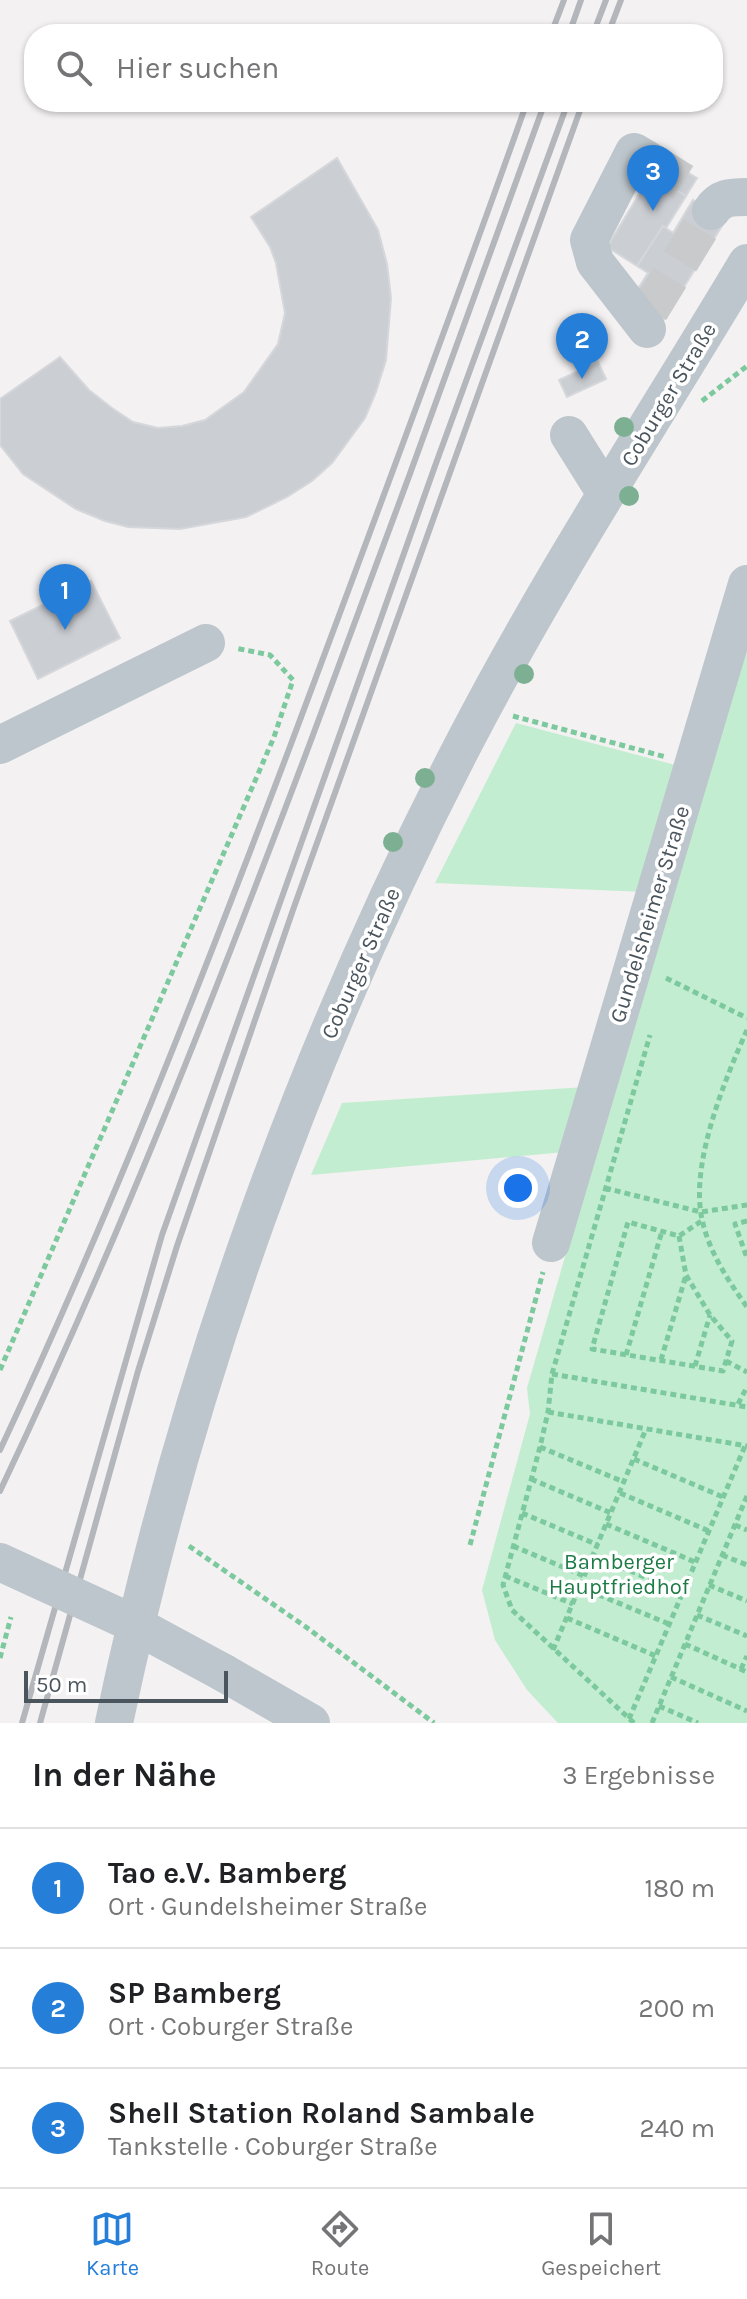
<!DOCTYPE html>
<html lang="de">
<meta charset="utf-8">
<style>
body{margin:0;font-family:Karla,sans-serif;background:#f6f6f6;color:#202124}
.scale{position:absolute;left:24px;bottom:20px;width:204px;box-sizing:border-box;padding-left:8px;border:4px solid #4a555d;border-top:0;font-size:22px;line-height:28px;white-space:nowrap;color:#4a555d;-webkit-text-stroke:6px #fff;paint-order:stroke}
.you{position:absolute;left:518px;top:1188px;width:28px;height:28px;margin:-20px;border:6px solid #fff;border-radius:50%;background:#1a73e8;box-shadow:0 0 0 12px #1a73e833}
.badge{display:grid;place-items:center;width:52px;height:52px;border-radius:50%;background:#257fd9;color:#fff;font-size:26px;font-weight:700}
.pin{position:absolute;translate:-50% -66px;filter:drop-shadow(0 2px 4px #0008)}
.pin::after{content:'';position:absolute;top:42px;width:28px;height:24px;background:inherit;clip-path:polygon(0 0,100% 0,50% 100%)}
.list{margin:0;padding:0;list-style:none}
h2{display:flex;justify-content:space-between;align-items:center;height:104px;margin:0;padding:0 32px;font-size:34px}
h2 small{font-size:26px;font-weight:400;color:#757577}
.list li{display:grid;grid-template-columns:52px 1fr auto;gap:24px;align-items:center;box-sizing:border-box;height:120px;padding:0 32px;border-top:2px solid #e0e0e0}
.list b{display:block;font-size:30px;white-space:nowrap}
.list p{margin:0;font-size:26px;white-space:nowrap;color:#757577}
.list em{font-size:26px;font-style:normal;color:#757577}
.icon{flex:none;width:44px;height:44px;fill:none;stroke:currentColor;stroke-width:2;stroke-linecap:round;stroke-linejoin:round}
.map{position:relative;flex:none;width:747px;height:1723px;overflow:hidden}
.search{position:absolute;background:#fff;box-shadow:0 2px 6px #0004;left:24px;right:24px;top:24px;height:88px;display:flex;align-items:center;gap:20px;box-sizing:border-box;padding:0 28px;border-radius:32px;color:#757577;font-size:30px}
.sheet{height:464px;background:#fff}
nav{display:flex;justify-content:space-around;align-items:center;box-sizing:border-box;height:112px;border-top:2px solid #e0e0e0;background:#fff;font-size:22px;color:#757577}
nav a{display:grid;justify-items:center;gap:4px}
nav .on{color:#257fd9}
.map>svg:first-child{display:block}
</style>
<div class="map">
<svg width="747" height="1723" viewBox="0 0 747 1723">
<rect width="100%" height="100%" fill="#f3f1f1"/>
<!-- green -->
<path fill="#c3edd0" d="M747 628V1723H558L527 1690 495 1640 482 1590 530 1414 527 1388Z
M516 723 683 767 645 892 435 883Z
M585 1087 565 1152 311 1175 342 1103Z"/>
<!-- building -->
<path fill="#cbced3" stroke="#d5d7db" stroke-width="2" d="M656 153 697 178 686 196 645 171Z
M337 158 378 230 387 264 391 298 386 360 376 392 365 418 332 463 312 481 287 497 246 517 180 529 128 527 105 521 76 509 23 474 0 445V399L60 357 89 390 112 408 133 422 158 428 182 426 205 420 244 392 278 344 285 313 276 263 270 247 251 217Z
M651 175 686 196 666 228 663 226 637 266 607 247Z
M693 200 725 221 664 319 632 298 648 273 637 266 663 226 673 233Z
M598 362 606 379 567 397 559 380Z
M91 581 120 638 38 679 10 621Z"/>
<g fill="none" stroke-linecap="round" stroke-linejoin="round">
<!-- minor-tunnel -->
<path stroke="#c9cacc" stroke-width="38" stroke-dasharray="38 19" stroke-linecap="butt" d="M651 162 691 187
M650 310 711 211"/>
<!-- path -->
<path stroke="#7cc99e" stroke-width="5" stroke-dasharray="6 4" stroke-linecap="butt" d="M702 401 747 366
M513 716 666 757
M666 978 747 1018
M747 1030C725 1079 692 1159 701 1214 707 1249 727 1279 747 1307
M605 1188 701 1212 747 1205
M747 1221 735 1224 747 1258
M679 1236 686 1275 710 1315 732 1341 723 1371 592 1349 628 1222 679 1236 703 1220
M626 1355 662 1231
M661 1360 686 1275
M726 1361 747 1372
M695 1366 710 1315
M0 1370 274 737 293 680 270 655 235 648
M552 1374 747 1407
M738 1404 747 1387
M548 1412 747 1446
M540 1447 624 1482
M634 1459 723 1497
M531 1479 611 1513
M620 1493 709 1531
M522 1513 598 1545
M606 1524 695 1562
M735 1525 747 1530
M470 1545 543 1272
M189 1546 306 1627 434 1723
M513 1546 584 1576
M593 1555 682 1593
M722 1555 747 1565
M505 1576 573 1604
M709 1585 747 1601
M580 1587 669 1624
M697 1615 747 1636
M567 1618 656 1656
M685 1644 747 1672
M553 1650 646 1429
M0 1658 11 1617
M741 1669 747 1656
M671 1677 747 1711
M659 1706 698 1723
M629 1719 745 1446
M634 1723 512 1610 503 1585 540 1447 548 1412 552 1374 650 1035
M652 1723 747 1496"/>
<!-- minor -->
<path stroke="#bdc6cc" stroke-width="38" d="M711 211C720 197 731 197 747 197
M647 329 595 262 589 240 634 152 651 162
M569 435 606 494
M0 745 206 643
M551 1243 747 584
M224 1673 311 1723
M114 1723C185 1384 305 1049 465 741 550 577 652 422 747 263"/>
<!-- rail -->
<path stroke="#b3b6ba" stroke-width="6" d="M551 34 564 0
M569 34 581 0
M593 34 606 0
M608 34 621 0
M0 1450C108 1220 201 982 291 744 371 530 451 317 527 102
M0 1491C116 1247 215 995 310 743 390 530 468 316 545 102
M22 1723 162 1235 435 466 568 102
M40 1723 138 1371 177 1246 294 907 583 102"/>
<!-- minor-bridge -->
<path stroke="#bdc6cc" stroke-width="38" d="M0 1562 126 1620 224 1673"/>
</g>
<!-- trees -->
<g fill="#7db093">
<circle cx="624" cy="427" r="10"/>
<circle cx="629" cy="496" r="10"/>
<circle cx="524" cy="674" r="10"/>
<circle cx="425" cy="778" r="10"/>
<circle cx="393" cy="842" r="10"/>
</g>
<g text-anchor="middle" stroke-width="7" stroke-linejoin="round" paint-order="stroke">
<!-- street labels -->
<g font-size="22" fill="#4a555d" stroke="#fff">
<text transform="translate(668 394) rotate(-59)" y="8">Coburger Straße</text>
<text transform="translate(649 914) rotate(-73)" y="8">Gundelsheimer Straße</text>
<text transform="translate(360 963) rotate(-66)" y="8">Coburger Straße</text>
</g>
<!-- park labels -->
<g font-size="22" fill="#1d7b46" stroke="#fff">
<text x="619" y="1569">Bamberger<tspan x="619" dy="25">Hauptfriedhof</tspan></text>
</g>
</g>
</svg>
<div class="scale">50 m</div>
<div class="you"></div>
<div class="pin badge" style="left:65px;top:630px">1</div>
<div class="pin badge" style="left:582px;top:379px">2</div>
<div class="pin badge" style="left:653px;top:211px">3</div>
<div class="search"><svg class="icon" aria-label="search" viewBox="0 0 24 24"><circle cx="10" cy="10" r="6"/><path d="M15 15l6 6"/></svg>Hier suchen</div>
</div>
<section class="sheet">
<h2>In der Nähe<small>3 Ergebnisse</small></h2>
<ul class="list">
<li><span class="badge">1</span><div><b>Tao e.V. Bamberg</b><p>Ort · Gundelsheimer Straße</p></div><em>180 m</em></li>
<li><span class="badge">2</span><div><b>SP Bamberg</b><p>Ort · Coburger Straße</p></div><em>200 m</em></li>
<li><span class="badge">3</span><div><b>Shell Station Roland Sambale</b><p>Tankstelle · Coburger Straße</p></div><em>240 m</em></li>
</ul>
</section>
<nav>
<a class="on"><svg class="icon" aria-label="map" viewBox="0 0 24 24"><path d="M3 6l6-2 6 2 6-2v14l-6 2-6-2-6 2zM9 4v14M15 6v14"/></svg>Karte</a>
<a><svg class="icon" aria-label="directions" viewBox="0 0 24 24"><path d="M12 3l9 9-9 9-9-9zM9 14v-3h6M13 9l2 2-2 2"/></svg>Route</a>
<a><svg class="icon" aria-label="saved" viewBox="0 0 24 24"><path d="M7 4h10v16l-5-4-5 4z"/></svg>Gespeichert</a>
</nav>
